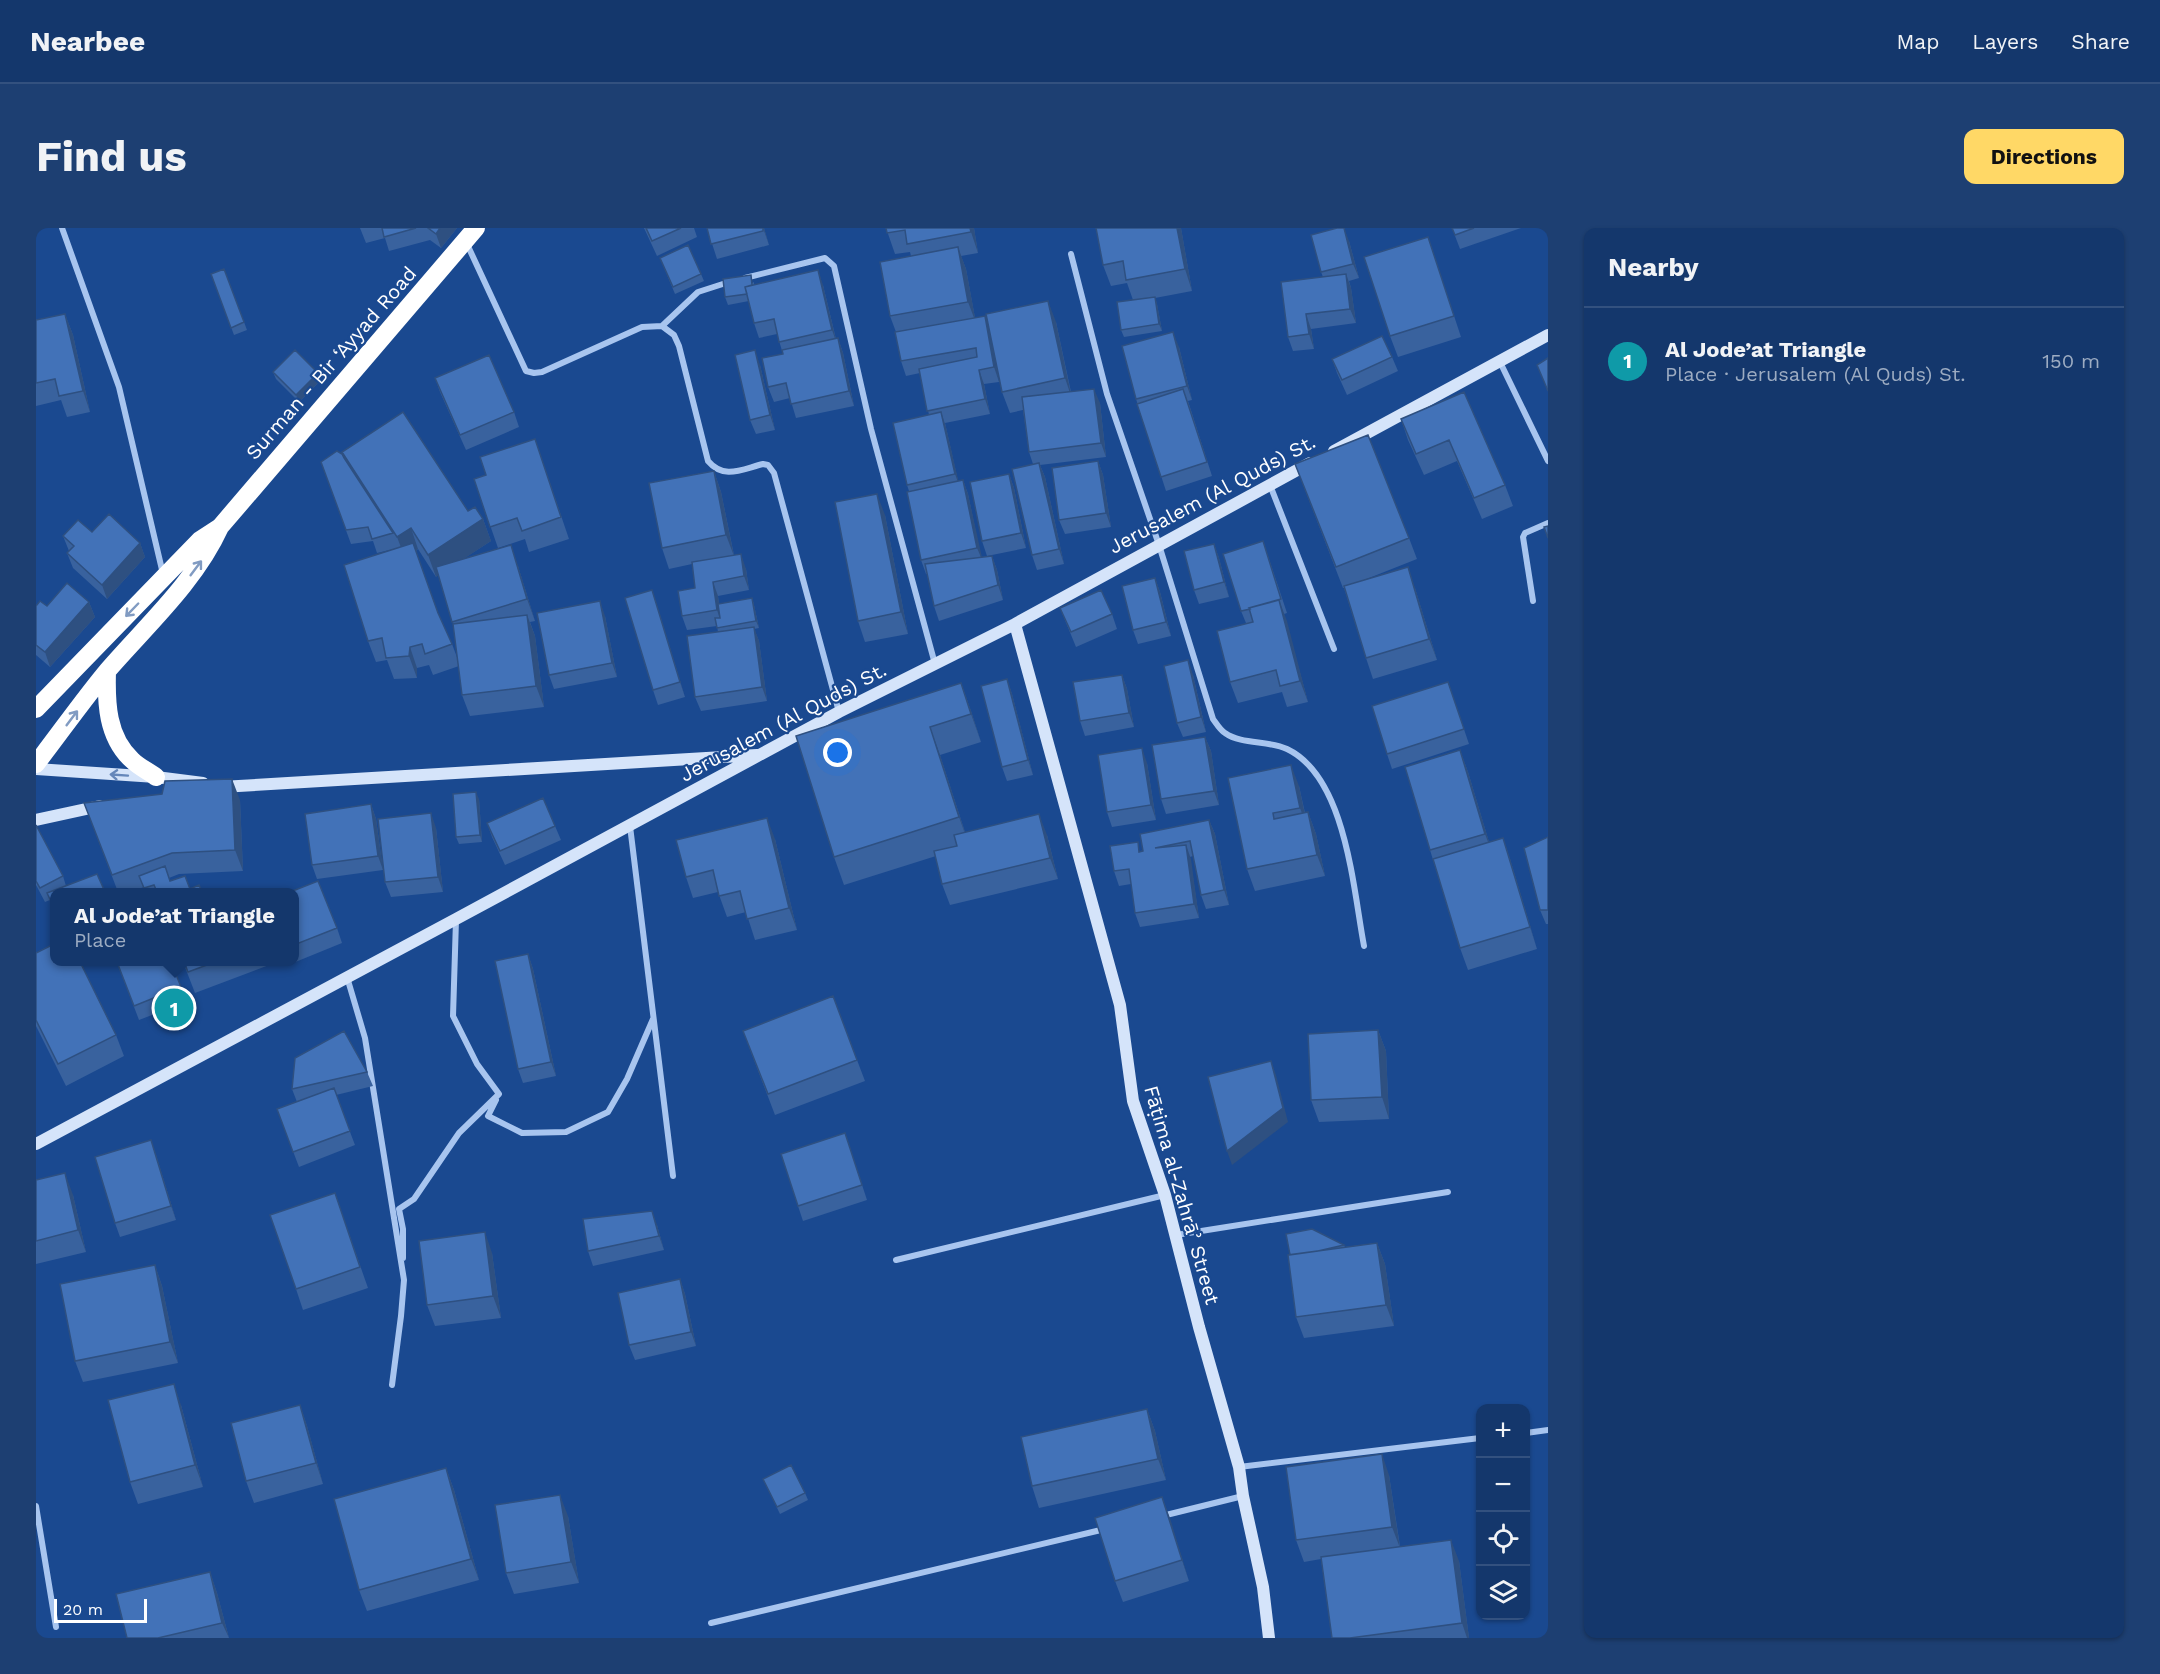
<!DOCTYPE html>
<meta charset="utf-8">
<style>
body{margin:0;font-family:"Work Sans",sans-serif;background:#1d3f72;color:#f1f3f6}
.controls{position:absolute;right:18px;bottom:18px;display:grid;overflow:hidden;border-radius:12px;box-shadow:0 2px 4px #0004}
.controls button{width:54px;height:54px;display:grid;place-items:center;padding:0;border:0;border-bottom:2px solid #33517f;background:#14376c;color:#f1f3f6;font:30px sans-serif}
.scale{position:absolute;left:18px;bottom:15px;width:93px;box-sizing:border-box;padding-left:6px;border:3px solid #fff;border-top:0;font-size:16px;line-height:21px;white-space:nowrap;color:#fff;-webkit-text-stroke:4px #1a4990;paint-order:stroke}
.you{position:absolute;left:802px;top:525px;width:21px;height:21px;margin:-15px;border:4px solid #fff;border-radius:50%;background:#1a73e8;box-shadow:0 0 0 9px #1a73e833}
.badge{display:grid;place-items:center;width:39px;height:39px;border-radius:50%;background:#ffd866;color:#fff;font-size:20px;font-weight:700}
.pin{position:absolute;translate:-50% -50%;border:3px solid #fff;box-shadow:0 2px 6px #0006}
.popup{position:absolute;left:14px;top:660px;width:249px;height:78px;box-sizing:border-box;display:grid;place-content:center;border-radius:12px;background:#14376c;filter:drop-shadow(0 2px 4px #0005);font-size:20px;white-space:nowrap;color:#9dacc2}
.popup b{font-size:22px;color:#f1f3f6}
.popup::after{content:'';position:absolute;left:50%;top:100%;margin-left:-12px;border:12px solid transparent;border-top-color:#14376c}
.list{margin:0;padding:0;list-style:none}
h2{display:flex;justify-content:space-between;align-items:center;height:78px;margin:0;padding:0 24px;font-size:26px}
h2 small{font-size:20px;font-weight:400;color:#9dacc2}
.list li{display:grid;grid-template-columns:39px 1fr auto;gap:18px;align-items:center;box-sizing:border-box;height:108px;padding:0 24px;border-top:2px solid #33517f}
.list b{display:block;font-size:22px;white-space:nowrap}
.list p{margin:0;font-size:20px;white-space:nowrap;color:#9dacc2}
.list em{font-size:20px;font-style:normal;color:#9dacc2}
.icon{flex:none;width:33px;height:33px;fill:none;stroke:currentColor;stroke-width:2;stroke-linecap:round;stroke-linejoin:round}
.map{position:relative;flex:none;width:1512px;height:1410px;overflow:hidden;border-radius:12px}
header{display:flex;align-items:center;gap:36px;box-sizing:border-box;height:84px;padding:0 30px;background:#14376c;border-bottom:2px solid #33517f}
header strong{font-size:28px}
nav{display:flex;gap:33px;margin-inline-start:auto;font-size:21px}
.intro{display:flex;align-items:center;justify-content:space-between;box-sizing:border-box;height:144px;padding:0 36px}
h1{margin:0;font-size:42px}
.button{padding:15px 27px;border-radius:12px;background:#ffd866;color:#111;font-size:21px;font-weight:700}
main{display:flex;gap:36px;padding:0 36px}
aside{flex:1;background:#14376c;border-radius:12px;box-shadow:0 2px 4px #0004}
.map>svg:first-child{display:block}
</style>
<header>
<strong>Nearbee</strong>
<nav><a>Map</a><a>Layers</a><a>Share</a></nav>
</header>
<div class="intro"><h1>Find us</h1><a class="button">Directions</a></div>
<main>
<div class="map">
<svg width="1512" height="1410" viewBox="0 0 1512 1410">
<rect width="100%" height="100%" fill="#1a4990"/>
<g fill="none" stroke-linecap="round" stroke-linejoin="round">
<!-- street -->
<path stroke="#a8c5ef" stroke-width="6" d="M26 0 83 159 127 346
M431 16 490 143 498 145 506 144 606 99 626 98 638 107 643 118 672 233C688 252 706 241 727 236L732 237 738 245 803 484
M1035 26 1071 166 1123 317 1177 491C1180 495 1184 502 1189 505 1206 517 1232 512 1251 521 1310 549 1317 660 1328 718
M709 50 789 30 798 38 835 201 899 436
M626 98 662 64 693 54
M1464 134 1512 233
M1234 257 1298 421
M1497 373 1487 309 1489 305 1512 295
M594 598 637 948
M311 749 329 810 368 1052 365 1088 356 1157
M460 872 452 888 486 905 530 904 572 884 591 851 617 791
M1140 1007 1412 964
M367 1030V1001L363 981 378 971 423 905 463 866 441 836 417 788 420 692
M860 1032 1129 967
M1490 1205 1512 1202
M1203 1239 1444 1210
M0 1278 20 1399
M1126 1288 1207 1268
M675 1395 1069 1301"/>
<!-- secondary -->
<path stroke="#d5e4fa" stroke-width="12" d="M1298 223 1512 107
M979 396 1084 777 1097 873 1129 967 1163 1099 1203 1239 1207 1268 1227 1359 1233 1410
M0 541 120 549 167 555
M185 559 721 527
M0 592 64 578
M0 916 420 691 803 484 979 396 1274 235"/>
<!-- highway -->
<path stroke="#fff" stroke-width="18" d="M71 443C70 475 71 509 96 532 103 539 112 543 120 549
M0 481 164 312 184 299
M0 536C24 505 47 472 72 442 111 397 159 354 184 299L440 0"/>
</g>
<!-- wall -->
<path fill="#39629e" fill-rule="evenodd" d="M324 0H421L405 20 394 12 353 23 349 10 330 15Z
M608 0H658L661 9 621 28Z
M671 0H728L733 17 681 31Z
M850 0H938L942 25 925 28 930 41 939 90 949 88 953 99 1020 94 1035 164 1064 175 1070 229 1004 237 1009 249 1028 336 1001 342 996 327 997 236 993 224 987 182 974 185 966 164 957 119 963 154 948 156 954 186 909 195 922 253 927 252 932 266 945 329 956 328 961 342 967 372 903 393 898 378 891 346H890L885 332 873 263 871 257 893 187 884 145 870 148 865 133 860 104 854 88 875 28 874 24 859 26Z
M1060 0H1145L1156 63 1119 70 1121 76 1126 103 1088 109 1085 102 1097 72 1091 55 1075 58 1067 37Z
M1416 0H1485L1424 21Z
M1392 9 1425 109 1362 129 1354 108Z
M1313 13 1323 50 1313 53 1315 60 1320 95 1275 101 1278 121 1257 123 1252 109 1287 49 1285 44Z
M624 30 665 46 668 53 639 66Z
M188 41 211 102 198 107 175 46Z
M718 54V57H787L800 111 802 110 807 125 818 178 760 190 754 170 738 174 732 159 747 126 741 106 723 110 718 95 713 73 692 77 689 69Z
M29 86 37 107 54 184 31 189 25 172 0 178V92Z
M1143 119 1156 172 1152 173 1176 248 1130 263 1100 171Z
M1356 129 1362 143 1311 167 1301 145 1296 131Z
M724 137 739 202 720 206 714 192Z
M237 144 282 145 285 152 263 174 240 151Z
M399 150 478 184 483 199 430 222 404 164Z
M1428 164 1469 257 1477 278 1446 291 1421 233 1388 247 1372 212 1365 191Z
M499 211 533 311 493 324 489 311 462 320 438 251 450 247Z
M306 224 432 283 447 291 455 313 427 331 482 338 499 393 494 394 499 408 508 479 434 488 426 467 423 438 397 447 393 437 381 440V450L358 451 351 432 340 434 332 413 362 320 341 325 337 313 315 316 285 234 306 226ZM382 321 400 349 402 347 418 399 422 432 416 416 402 386 380 323Z
M1062 233 1067 247 1075 299 1029 306 1023 292Z
M1259 236 1373 310 1381 331 1328 352 1379 360 1401 432 1337 451 1330 430 1308 360H1307Z
M678 243 685 264 698 327 710 341 713 362 682 368 683 376 716 370 718 377 723 400 718 401 723 413 731 473 665 483 659 469 682 404 681 398 651 402 646 388 659 360 656 336 633 341 626 320Z
M973 246 978 260 990 320 951 328 946 313Z
M849 287 872 406 829 414 822 393Z
M56 304 104 315 109 329 71 371 37 340 31 325 33 323 27 308Z
M1227 313 1251 385 1248 386 1272 474 1251 479 1246 464 1202 475 1194 454 1210 395 1205 383Z
M1178 316 1183 330 1193 369 1163 376 1158 362Z
M1119 350 1124 364 1135 408 1102 416 1097 402Z
M616 362 649 469 622 477 617 462Z
M53 374 59 389 14 439 0 427V378H11Z
M1024 380 1076 386 1081 401 1040 419Z
M569 388 581 449 518 461 513 447Z
M1086 447 1091 461 1098 499 1049 508 1044 493Z
M1157 447 1170 504 1147 509 1141 495Z
M971 451 976 466 997 547 971 553 966 539Z
M1412 454 1433 516 1356 541 1351 526Z
M925 455 935 483 945 514 904 527 929 604 1011 607 1022 651 914 677 906 656 900 628 808 657 798 629Z
M1169 509 1175 523 1183 577 1130 586 1125 571Z
M1424 522 1432 544 1453 614 1467 610 1474 631 1501 721 1432 742 1424 720 1394 622Z
M1111 535 1120 592 1076 599 1071 584Z
M1192 550 1263 558 1269 585 1272 584 1280 606 1289 648 1219 663 1211 641Z
M443 571 446 614 423 616 420 609Z
M204 572 207 643 143 646 133 650 134 653 166 664H109L108 659 94 664H82L56 596Z
M335 576 340 591 347 642 281 651 276 637Z
M1173 592 1179 606 1193 677 1170 681 1165 667 1157 628 1154 629 1163 690 1104 699 1099 685 1095 656 1083 658 1078 643 1105 623Z
M451 595 519 598 525 612 469 637 456 609Z
M0 597 27 648 30 658 18 664V683L14 672 9 674 0 657Z
M400 600 407 664 355 669 349 654Z
M1512 609V696H1510L1504 682Z
M739 611 761 702 719 712 710 684 691 689 682 664 657 670 650 649Z
M258 664 301 700 306 715 252 737 250 734H258Z
M0 725 80 807 88 828 30 858 0 798Z
M492 726 497 741 520 848 487 855 482 841Z
M81 734H135L150 774 103 792Z
M147 734H232L233 737 159 765Z
M1342 802 1350 823 1353 891 1283 894 1275 872Z
M707 803 821 832 829 853 739 887Z
M331 844 337 858 300 867 319 917 263 939 241 881 261 874 256 861Z
M809 905 831 972 767 993 762 978Z
M120 927 140 992 84 1009 79 995Z
M0 952 37 967 50 1024 0 1036Z
M306 986 332 1060 267 1082 260 1061Z
M621 997 628 1022 557 1038 552 1023Z
M1341 1015 1349 1036 1358 1098 1268 1110 1260 1089 1252 1027 1308 1017 1309 1019Z
M456 1025 465 1090 399 1098 391 1077Z
M119 1037 126 1058 142 1135 47 1154 39 1133Z
M644 1051 649 1066 660 1118 599 1132 593 1117Z
M145 1177 167 1259 102 1276 94 1254Z
M264 1177 271 1198 287 1256 218 1275 210 1253Z
M1111 1181 1119 1203 1130 1252 1003 1280 996 1258Z
M410 1240 418 1262 443 1352 331 1383 323 1362Z
M1353 1247 1364 1318 1423 1333 1433 1410H1296L1285 1331 1268 1334 1260 1312Z
M727 1251 769 1265 772 1272 744 1286Z
M1126 1269 1153 1353 1087 1374 1079 1353Z
M532 1288 543 1355 478 1366 470 1345Z
M174 1344 181 1365 193 1410H91Z"/>
<!-- shaded-wall -->
<path fill="#2e5081" d="M404 0H421L405 20 400 6Z
M727 0H728L733 17Z
M934 0H938L942 25 935 4Z
M1141 0H1145L1156 63 1149 41Z
M1308 0 1313 13 1323 50 1317 36Z
M922 19 930 41 940 95 932 74Z
M782 42 787 57 801 116 796 102Z
M1310 46 1315 60 1320 95 1314 81Z
M1119 69 1121 76 1126 103 1123 96Z
M1012 73 1020 94 1036 171 1029 150Z
M29 86 37 107 54 184 47 163Z
M1270 86 1275 101 1278 121 1273 106Z
M949 88 954 102 963 154 958 139Z
M1137 104 1143 119 1156 172 1151 158Z
M802 110 807 125 818 178 813 163Z
M719 122 724 137 739 202 734 187Z
M943 142 948 156 954 186 949 171Z
M282 145 285 152 263 174 260 167Z
M1058 161 1064 175 1070 229 1065 215Z
M905 184 910 199 924 260 919 246Z
M1062 233 1067 247 1075 299 1070 285Z
M1003 235 1009 249 1028 336 1023 321Z
M678 243 685 264 698 328 690 307Z
M973 246 978 260 990 320 985 305Z
M927 252 932 266 947 334 941 320Z
M841 266 849 287 872 406 865 384Z
M447 291 455 313 400 349 392 327Z
M375 300 382 321 369 330 361 309Z
M104 315 109 329 71 371 66 357Z
M1178 316 1183 330 1193 369 1188 354Z
M475 317 482 338 499 393 491 371Z
M705 326 710 341 713 362 708 348Z
M956 328 961 342 967 372 962 357Z
M1372 339 1379 360 1401 432 1393 411Z
M1119 350 1124 364 1135 408 1130 394Z
M677 354 682 368 686 397 681 382Z
M616 362 621 377 649 469 644 454Z
M716 370 718 377 723 400 720 393Z
M1243 372 1251 393 1272 474 1264 453Z
M564 373 569 388 581 449 576 435Z
M53 374 59 389 14 439 9 424Z
M491 387 499 408 508 479 500 458Z
M718 399 723 413 731 473 726 459Z
M374 419 381 440V450L373 428Z
M1152 432 1157 447 1170 504 1165 489Z
M1086 447 1091 461 1098 499 1093 485Z
M971 451 976 466 997 547 992 532Z
M925 455 935 483 945 514 935 486Z
M894 499 904 527 933 617 923 589Z
M1169 509 1175 523 1183 577 1178 563Z
M1106 520 1111 535 1120 592 1115 577Z
M1424 522 1432 544 1457 627 1449 606Z
M1255 537 1263 558 1272 601 1264 580Z
M196 551 204 572 207 643 199 622Z
M440 564 443 571 446 614 444 607Z
M335 576 340 591 347 642 342 628Z
M1272 584 1280 606 1289 648 1281 627Z
M395 585 400 600 407 664 402 649Z
M1003 586 1011 607 1022 651 1014 630Z
M731 590 739 611 761 702 753 680Z
M1173 592 1179 606 1193 677 1188 662Z
M1467 610 1474 631 1501 721 1494 699Z
M1150 617 1155 631 1163 690 1158 676Z
M492 726 497 741 520 848 515 834Z
M1342 802 1350 823 1353 891 1346 869Z
M1235 833 1240 847 1252 894 1196 937 1191 923Z
M115 912 120 927 140 992 135 978Z
M29 945 37 967 50 1024 42 1002Z
M616 983 621 997 628 1022 623 1008Z
M449 1004 456 1025 465 1090 457 1068Z
M1341 1015 1349 1036 1358 1098 1350 1077Z
M119 1037 126 1058 142 1135 134 1114Z
M644 1051 649 1066 660 1118 655 1104Z
M138 1156 145 1177 167 1259 159 1237Z
M264 1177 271 1198 287 1256 280 1235Z
M1111 1181 1119 1203 1130 1252 1122 1231Z
M1346 1226 1353 1247 1364 1320 1356 1299Z
M410 1240 418 1262 443 1352 435 1331Z
M524 1267 532 1288 543 1355 535 1334Z
M1126 1269 1134 1290 1153 1353 1146 1332Z
M1415 1312 1423 1333 1433 1410H1431L1426 1395Z
M174 1344 181 1365 193 1410 186 1395Z"/>
<!-- building -->
<path fill="#4272b8" stroke="#2e5081" stroke-width="1.5" d="M346 0H380L348 9Z
M392 0H404L400 6Z
M610 0H645L616 13Z
M671 0H727V3L675 16Z
M850 0H934L935 4 871 16 869 2 851 5Z
M1060 0H1141L1149 41 1090 52 1087 33 1067 37Z
M1301 0H1308L1317 36 1285 44 1275 7Z
M1416 0H1438L1419 7Z
M1392 9 1418 88 1354 108 1328 29Z
M652 17 665 46 637 59 624 30Z
M922 19 932 74 854 88 844 34Z
M188 41 208 94 195 100 175 46Z
M782 42 796 102 743 114 738 91 718 95 709 59Z
M1310 46 1314 81 1270 86 1273 106 1252 109 1245 54Z
M715 47 716 57 709 59 711 66 689 69 687 51Z
M1119 69 1123 96 1085 102 1081 74Z
M1012 73 1029 150 966 164 950 86Z
M29 86 47 163 23 168 19 151 0 155V92Z
M949 88 958 139 943 142 949 171 891 183 883 141 941 129 940 120 865 133 859 104Z
M1137 104 1151 158 1100 171 1086 118Z
M1346 108 1356 129 1306 152 1296 131Z
M802 110 813 163 755 176 750 155 732 159 726 130 747 126 746 122Z
M259 122 282 145 260 167 237 144Z
M719 122 734 187 714 192 699 127Z
M453 127 478 184 424 207 399 150Z
M1512 130V163L1501 137Z
M1058 161 1065 215 993 224 986 169Z
M1147 161 1171 234 1125 249 1101 176Z
M1428 164 1469 257 1438 270 1413 212 1380 226 1365 191Z
M367 184 432 283 439 279 447 291 392 327 375 300 361 309 306 224Z
M905 184 919 246 871 257 857 195Z
M1332 207 1373 310 1300 339 1259 236Z
M499 211 525 289 486 303 481 290 454 299 438 251 450 247 444 229Z
M301 223 306 226 308 230 357 305 336 311 332 299 310 302 285 234Z
M1062 233 1070 285 1023 292 1016 240Z
M1003 235 1023 321 996 327 976 241Z
M678 243 690 307 626 320 613 255Z
M973 246 985 305 946 313 934 254Z
M927 252 941 320 885 332 871 264Z
M841 266 865 384 822 393 799 274Z
M73 286 104 315 66 357 31 325 38 318 27 308 42 292 56 304Z
M1512 298V310L1508 299Z
M1227 313 1245 371 1213 380 1214 381 1205 383 1187 326Z
M377 315 402 385 416 416 389 426 386 416 374 419 373 428 350 430 346 410 332 413 308 337Z
M1178 316 1188 354 1158 362 1148 323Z
M475 317 491 371 416 394 400 339Z
M705 326 708 348 677 354 681 382 646 388 642 363 659 360 656 334Z
M956 328 962 357 898 378 889 336Z
M1372 339 1393 411 1330 430 1308 358Z
M1119 350 1130 394 1097 402 1086 358Z
M31 355 53 374 9 424 0 417V378L4 373 11 378Z
M616 362 644 454 617 462 589 370Z
M1065 362 1076 386 1035 404 1024 380Z
M716 370 720 393 681 400 679 390H684L682 376Z
M1243 372 1264 453 1244 458 1240 442 1194 454 1181 403 1217 394 1213 380Z
M564 373 576 435 513 447 501 385Z
M491 387 500 458 426 467 417 396Z
M718 399 726 459 659 469 651 408Z
M1152 432 1165 489 1141 495 1128 438Z
M1086 447 1093 485 1044 493 1037 454Z
M971 451 992 532 966 539 945 458Z
M1412 454 1428 501 1351 526 1336 478Z
M925 455 935 486 894 499 923 589 798 629 760 508Z
M1169 509 1178 563 1125 571 1116 517Z
M1106 520 1115 577 1071 584 1062 527Z
M1424 522 1449 606 1394 622 1369 539Z
M1255 537 1264 580 1237 585 1238 591 1272 584 1281 627 1211 641 1192 550Z
M196 551 199 622 136 625 76 647 48 575 126 566 129 553Z
M440 564 444 607 420 609 417 566Z
M507 570 519 598 464 623 451 595Z
M335 576 342 628 276 637 269 586Z
M395 585 402 649 349 654 342 591Z
M1003 586 1014 630 906 656 898 623 921 618 918 607Z
M731 590 753 680 711 691 704 663 683 668 677 642 650 649 640 612Z
M1173 592 1188 662 1165 667 1154 613 1119 620 1150 617 1158 676 1099 685 1093 641 1078 643 1074 618 1102 614 1103 624 1107 623 1104 606Z
M0 597 27 648 4 660 0 653Z
M1512 609V682H1504L1488 620Z
M1467 610 1494 699 1424 720 1397 631Z
M129 638 134 653 149 648 154 661 163 657 166 664H121L118 657 108 660 103 648Z
M61 646 69 664H18V680L11 665Z
M282 653 301 700 258 717V664H254Z
M18 716V734H44L80 807 22 836 0 792V725Z
M492 726 515 834 482 841 459 733Z
M81 734H135L145 759 98 778Z
M148 734H179L152 744Z
M797 768 821 832 732 866 707 803Z
M1342 802 1346 869 1275 872 1272 806Z
M308 803 331 844 256 861 259 830Z
M1235 833 1247 880 1191 923 1172 849Z
M298 860 314 903 257 924 241 881Z
M809 905 826 957 762 978 745 926Z
M115 912 135 978 79 995 59 929Z
M29 945 42 1002 0 1013V952Z
M299 965 324 1039 260 1061 234 987Z
M616 983 623 1008 552 1023 547 991Z
M1276 1001 1308 1017 1282 1023 1254 1027 1250 1006Z
M449 1004 457 1068 391 1077 383 1013Z
M1341 1015 1350 1077 1260 1089 1252 1027Z
M119 1037 134 1114 39 1133 24 1056Z
M644 1051 655 1104 593 1117 582 1065Z
M138 1156 159 1237 94 1254 72 1172Z
M264 1177 280 1235 210 1253 195 1195Z
M1111 1181 1122 1231 996 1258 985 1209Z
M1346 1226 1356 1299 1260 1312 1250 1239Z
M755 1237 769 1265 741 1279 727 1251Z
M410 1240 435 1331 323 1362 298 1271Z
M524 1267 535 1334 470 1345 459 1277Z
M1126 1269 1146 1332 1079 1353 1059 1290Z
M1415 1312 1426 1395 1314 1410H1296L1285 1329Z
M174 1344 186 1395 122 1410H91L80 1366Z"/>
<!-- one-way arrows -->
<defs><path id="oneway-shaft" d="M-6 0H5M1.5-3L5.5 0L1.5 3" fill="none" stroke-width="1.6" stroke-linecap="round" stroke-linejoin="round" transform="scale(1.5)"/></defs>
<g stroke="#819bc2">
<use href="#oneway-shaft" transform="translate(160 340) rotate(-53)"/>
<use href="#oneway-shaft" transform="translate(96 382) rotate(134)"/>
<use href="#oneway-shaft" transform="translate(36 490) rotate(-53)"/>
</g>
<use stroke="#6587ba" href="#oneway-shaft" transform="translate(83 547) rotate(-176)"/>
<g text-anchor="middle" stroke-width="4.5" stroke-linejoin="round" paint-order="stroke">
<!-- street labels -->
<g font-size="20" fill="#fff" stroke="#1a4990">
<text transform="translate(295 135) rotate(-49)" y="7">Surman - Bir ‘Ayyad Road</text>
<text transform="translate(1176 266) rotate(-28)" y="7">Jerusalem (Al Quds) St.</text>
<text transform="translate(747 494) rotate(-28)" y="7">Jerusalem (Al Quds) St.</text>
<text transform="translate(1146 967) rotate(74)" y="7">Fāṭima al-Zahrāʾ Street</text>
</g>
</g>
</svg>
<div class="controls">
<button>+</button>
<button>−</button>
<button><svg class="icon" aria-label="locate" viewBox="0 0 24 24"><circle cx="12" cy="12" r="6"/><path d="M12 2v4M12 18v4M2 12h4M18 12h4"/></svg></button>
<button><svg class="icon" aria-label="layers" viewBox="0 0 24 24"><path d="M12 4l9 5-9 5-9-5zM3 14l9 5 9-5"/></svg></button>
</div>
<div class="scale">20 m</div>
<div class="you"></div>
<div class="pin badge" style="left:138px;top:780px;background:#0f9aa8">1</div>
<div class="popup"><b>Al Jode’at Triangle</b>Place</div>
</div>
<aside>
<h2>Nearby<small></small></h2>
<ul class="list">
<li><span class="badge" style="background:#0f9aa8">1</span><div><b>Al Jode’at Triangle</b><p>Place · Jerusalem (Al Quds) St.</p></div><em>150 m</em></li>
</ul>
</aside>
</main>
